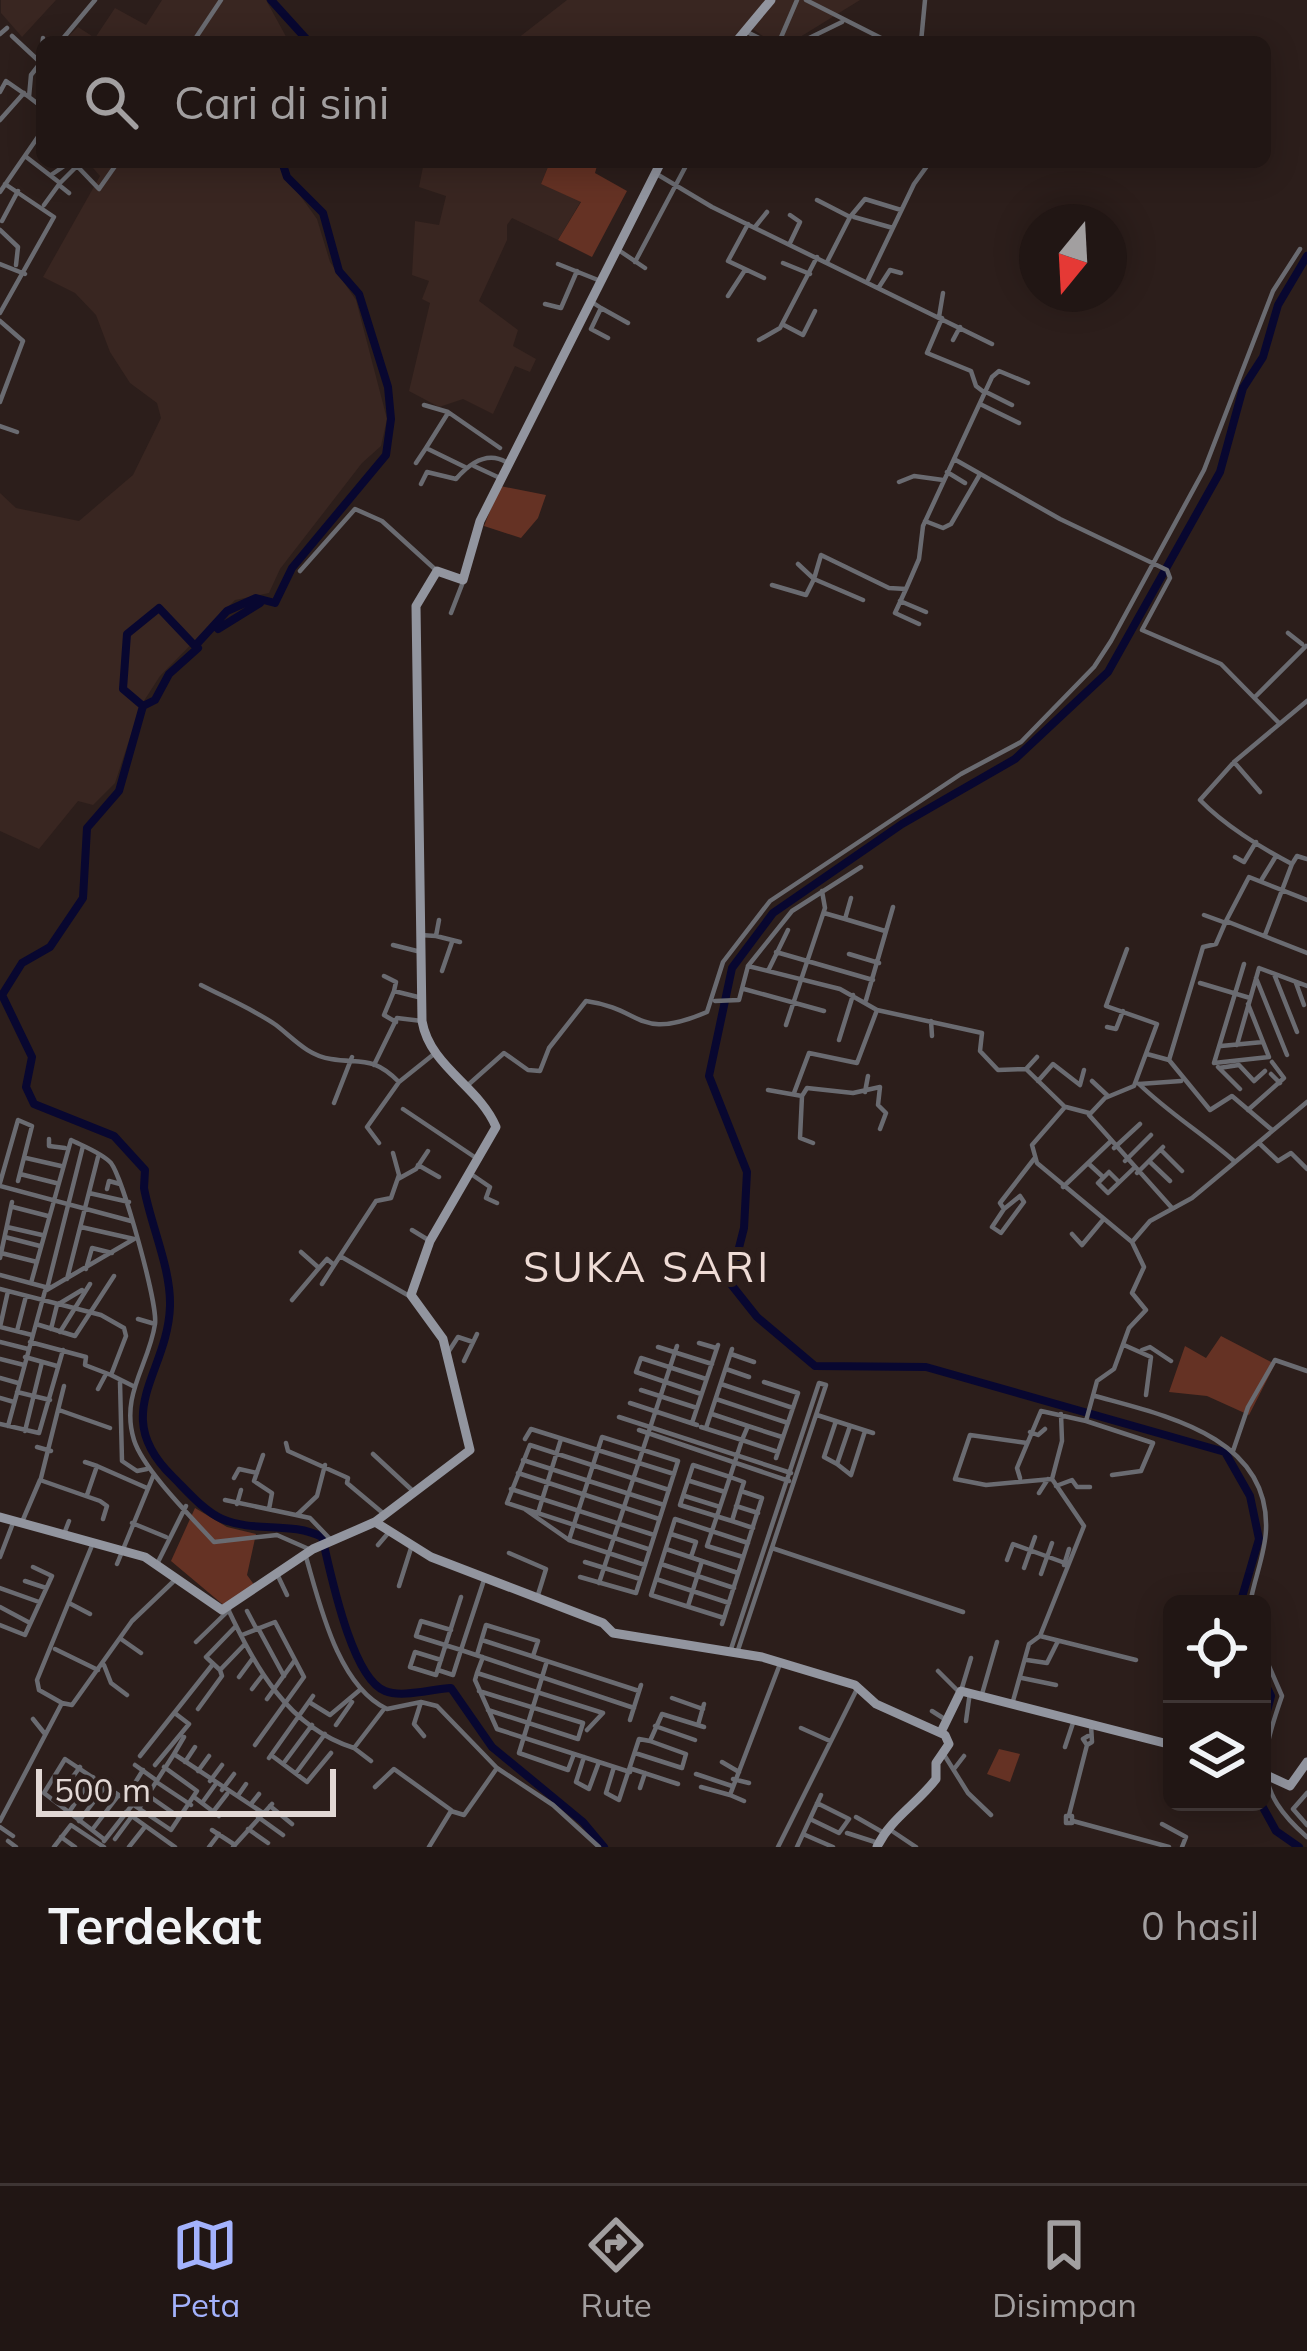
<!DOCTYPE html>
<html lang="id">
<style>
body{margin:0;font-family:Mulish,sans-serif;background:#2d2322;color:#f1f3f6}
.controls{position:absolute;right:36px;bottom:36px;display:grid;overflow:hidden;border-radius:18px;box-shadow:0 6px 30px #0003}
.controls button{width:108px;height:108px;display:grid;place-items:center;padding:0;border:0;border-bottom:3px solid #3e3534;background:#211614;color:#f1f3f6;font:60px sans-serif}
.compass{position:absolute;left:1019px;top:204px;width:108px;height:108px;border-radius:50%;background:#211614;box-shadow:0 6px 30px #0003;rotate:198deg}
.scale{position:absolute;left:36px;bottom:30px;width:300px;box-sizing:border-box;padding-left:12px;border:6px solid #e2d8d5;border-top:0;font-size:33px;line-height:42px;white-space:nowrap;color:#e2d8d5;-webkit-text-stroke:9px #2c1e1b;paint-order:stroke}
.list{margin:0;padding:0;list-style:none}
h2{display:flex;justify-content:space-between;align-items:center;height:156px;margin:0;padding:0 48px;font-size:51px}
h2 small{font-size:39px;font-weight:400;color:#a29fa0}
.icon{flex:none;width:66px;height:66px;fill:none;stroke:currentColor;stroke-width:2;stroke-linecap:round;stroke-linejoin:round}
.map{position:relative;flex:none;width:1307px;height:1847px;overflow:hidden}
.search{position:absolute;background:#211614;box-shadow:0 6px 30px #0003;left:36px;right:36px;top:36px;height:132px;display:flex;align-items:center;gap:30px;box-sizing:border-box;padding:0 42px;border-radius:18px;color:#a29fa0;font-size:45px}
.sheet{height:336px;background:#211614}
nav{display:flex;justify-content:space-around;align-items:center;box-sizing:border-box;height:168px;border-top:3px solid #3e3534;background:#211614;font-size:33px;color:#a29fa0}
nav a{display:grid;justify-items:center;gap:6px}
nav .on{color:#a3b2fd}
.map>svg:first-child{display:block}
</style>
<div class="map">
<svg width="1307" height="1847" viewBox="0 0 1307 1847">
<rect width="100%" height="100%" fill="#2c1e1b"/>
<!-- built -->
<path fill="#392621" d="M1 0H56L22 37 1 13Z
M162 0H266L289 42H63L78 27 95 38 115 8 146 25Z
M567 0H860L792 42H772L748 26 735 42H513Z
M97 162H276L317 219 330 262 356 300 387 419 381 446 362 463 280 569 269 593 235 600 160 676 140 707 115 783 93 805 78 801 39 849 0 831V493L16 508 79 521 133 475 161 418 157 403 130 383 110 352 96 315 75 293 43 277 100 176 93 168Z
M424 162H550L541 184 581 201 558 240 512 218 507 225V240L479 301 518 330 513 346 536 359 530 372 515 366 493 414 463 399 439 407 409 391 430 303 422 299 429 281 412 275 415 221 439 225 446 196 419 187Z"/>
<!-- green -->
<path fill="#653224" d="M550 162 576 168 579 162H598L595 173 627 191 592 257 558 240 581 202 541 184Z
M500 486 546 495 538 518 521 538 484 526Z
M1221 1336 1275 1364 1249 1415 1207 1396 1169 1392 1185 1346 1206 1358Z
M195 1508 227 1527 256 1534 247 1575 255 1586 227 1608 171 1561Z
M999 1749 1020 1754 1010 1782 987 1774Z"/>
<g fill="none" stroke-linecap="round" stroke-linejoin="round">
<!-- river -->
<path stroke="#080730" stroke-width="8" d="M271 0 309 42
M282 162 287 177 323 213 339 271 359 294 388 387 391 419 386 455 292 568 275 603 256 598 227 611 195 646 159 608 127 634 123 689 143 706 119 791 87 828 83 898 50 947 22 963 2 995 32 1057 26 1087 34 1104 114 1136 145 1170 144 1188C151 1226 171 1268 170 1306 168 1374 108 1414 173 1477 187 1491 204 1511 222 1519 255 1533 291 1521 322 1537 330 1570 351 1678 385 1691 402 1698 432 1689 451 1688L492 1747 583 1822 604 1847
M218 629 260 603
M143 706 155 700 169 674 198 648
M1240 1604 1259 1539 1250 1496 1225 1452 926 1367 815 1366 757 1317 730 1283 744 1228 747 1172 709 1076 732 968 773 913 902 824 1015 759 1108 672 1220 472 1243 388 1263 357 1278 305 1307 256
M1262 1677 1271 1696 1262 1730
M1260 1802 1276 1831 1299 1847"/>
<!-- street -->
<path stroke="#6a6b71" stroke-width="4.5" d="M806 0 883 39H920
M745 31 767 42
M0 34 7 28
M12 36 41 63
M60 42 95 0
M193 42 221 0
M779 42 797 0
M801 42 842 22
M921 42 925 0
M42 47 43 38
M42 61 31 75 29 97 42 107
M0 92 6 81 29 97
M0 120 24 93
M25 156 60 183 44 205
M655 173 712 207 992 344
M51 175 70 162
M60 183 77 166 99 189 118 162
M59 185 69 193
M0 192 42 131
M817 200 850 217 827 262
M850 217 865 199 901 210
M854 217 893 228
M2 221 18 191
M748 224 728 261 764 278
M755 227 767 212
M0 230 18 247 16 265
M790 243 800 222 790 215
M617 249 645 268
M635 262 688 162
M783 263 810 274
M0 264 25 274
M558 264 598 280
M868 280 914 184 930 162
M879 287 890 270 901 273
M728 296 745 270
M592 302 601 308 591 329 608 338
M545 304 561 308 577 271
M601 308 628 323
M0 313 54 217 5 184
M939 317 943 293
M942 318 927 353 971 371 976 386 985 393
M0 321 23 341 0 402
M782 324 803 335 815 311
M759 340 780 328 817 257
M953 340 960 327
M988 393 1012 405
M424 405 448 412 500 448
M982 405 1019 423
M0 426 17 432
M426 448 448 413
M954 459 1060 519 1167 570 1170 578 1142 630 1221 664 1279 723
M416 463 426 448 467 468
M474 466 502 479
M947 472 965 483
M899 482 914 476 943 480
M421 484 427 472 456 479C469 464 487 451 506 462
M925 521 943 528 951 524 979 476
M300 571 355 509 382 521 437 571
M772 585 806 595 814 579 798 564
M906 589 895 613 919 624
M863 600 814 579 821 555 889 588 906 589 919 559 923 526 992 377 999 371 1028 383
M900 601 926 612
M451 613 463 582
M1288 633 1302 644
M1255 697 1306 646
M1307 701 1234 762 1200 800C1223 824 1261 848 1292 864L1297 856 1307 859
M1234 762 1260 792
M1235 857 1244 862 1256 842
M1262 879 1276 856
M851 898 845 919 885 931
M824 913 845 919
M1204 915 1226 923
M1226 921 1249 877 1307 900
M420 935 436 936 439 920
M1265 935 1292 864
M436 936 460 942
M393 945 417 951
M1127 949 1106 1006 1157 1024 1134 1086 1105 1098 1089 1115 1172 1208
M776 952 873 980
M849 954 879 963
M1244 964 1214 1063 1269 1057 1248 1004
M748 966 792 911 861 867
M442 971 452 942
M768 971 788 930
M1274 974 1297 1032
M384 976 396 982 394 991
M1256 978 1287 1055
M1200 983 1250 998
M1296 983 1304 1005
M201 985C226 998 253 1009 276 1025 293 1038 308 1056 331 1059 360 1064 372 1055 399 1082
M744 989 824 1011
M866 1000 893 907
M715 1001 739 1000 748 966 840 989 877 1010 982 1033 980 1051 998 1070 1026 1069 1065 1107 1032 1145 1037 1163 1132 1242
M931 1021 932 1036
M396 1022 384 1015 394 991 418 997
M786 1025 825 908 822 891
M1107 1027 1116 1029 1123 1011
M839 1040 853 995
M1237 1045 1259 968 1307 986
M1221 1046 1263 1042
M1147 1054 1169 1060
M374 1065 397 1018 422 1021
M1218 1067 1240 1089
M1219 1068 1239 1065 1254 1081 1265 1071
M1026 1069 1037 1057
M1271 1074 1280 1083
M1038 1081 1053 1064 1080 1085 1084 1070
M1092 1081 1108 1096
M1139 1084C1170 1114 1202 1133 1234 1161
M1139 1084 1181 1081
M468 1085 504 1053 528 1070 540 1071 549 1048 586 1001C645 1009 636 1042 707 1012L723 962 770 901 961 774 1021 742 1094 667 1111 641 1204 470 1273 291 1300 249
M768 1090 802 1096 807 1088 853 1093 880 1087 878 1105 886 1113 880 1129
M865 1092 868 1076
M794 1093 809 1053 857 1063 877 1010
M802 1096 800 1138 813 1143
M334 1103 352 1057
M1066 1107 1089 1113
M403 1109 479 1160
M1248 1110 1284 1078 1272 1062
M1272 1130 1232 1096 1210 1110 1169 1060 1203 947 1216 944 1226 921 1307 953
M49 1139V1146L65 1148
M379 1143 367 1127 399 1082 434 1054
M1259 1143 1278 1161 1291 1153 1307 1169
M1114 1148 1140 1124
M1161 1150 1182 1171
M393 1153 399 1175 391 1198 376 1201 340 1256 411 1297
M26 1158 61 1166
M1125 1161 1151 1135
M1149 1161 1170 1181
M1089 1164 1103 1177
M418 1165 439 1177
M1137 1173 1163 1147
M20 1174 56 1183
M471 1174 490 1187 486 1198 497 1203
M398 1179 416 1169 428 1151
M1119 1182 1109 1172 1098 1183 1108 1193 1133 1169
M0 1183 18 1120 32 1126 18 1181
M0 1186 131 1221
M1063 1187 1110 1142
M107 1189 109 1181 120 1184
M89 1193 129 1202
M1020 1196 1024 1202 1001 1233 992 1227 1004 1209 1000 1203 1034 1159
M13 1207 48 1216
M1004 1209 1020 1196
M7 1227 42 1235
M81 1227 134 1239
M412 1230 430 1241
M1072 1234 1082 1245 1102 1221
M5 1237 40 1246
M301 1252 319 1268 327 1259 334 1265
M1 1253 37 1262
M0 1258 12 1202
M86 1269 92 1248 112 1253
M0 1275 45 1287
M67 1279 98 1157
M31 1283 71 1140C83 1146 102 1153 111 1163 123 1179 158 1304 155 1324 149 1365 120 1395 134 1440 143 1469 192 1518 214 1542L277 1535 311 1550
M322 1284 340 1256
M0 1289 101 1315 124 1328 126 1336 111 1375 133 1386
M47 1289 83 1146
M8 1291 0 1327 32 1335
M292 1300 319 1268
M138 1319 155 1324
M36 1324 75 1336 114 1276
M51 1329 57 1305 82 1290
M17 1331 26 1296
M60 1332 90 1284
M0 1342 28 1349
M30 1342 86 1357 85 1365 111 1375
M699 1343 716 1348
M1124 1345 1151 1357 1146 1395
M658 1347 712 1364
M1142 1350 1150 1347 1171 1361
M447 1354 458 1337 473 1342
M731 1354 754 1362
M25 1357 57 1366
M0 1359 24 1365
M464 1361 477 1334
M726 1369 749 1377
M0 1378 18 1383
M120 1382 122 1461 137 1471 147 1469
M764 1382 798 1393 778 1452
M721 1384 793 1408
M98 1389 106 1374
M641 1390 697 1408
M17 1392 50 1400
M701 1394 636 1372 641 1358 706 1379
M1095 1396C1163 1415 1270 1436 1266 1530 1265 1555 1254 1579 1250 1604
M0 1398 14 1402
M716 1399 788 1423
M630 1403 697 1425
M59 1410 110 1428
M712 1414 748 1426 742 1440 778 1452 776 1458
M817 1415 873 1433
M619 1417 791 1473
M836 1421 824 1457 837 1464
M1086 1421 1153 1443 1141 1471 1112 1475
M692 1423 718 1345
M0 1424 39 1433 63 1350
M8 1426 45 1291 134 1239
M748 1426 782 1437
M850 1426 837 1464 851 1475 865 1431
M701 1427 742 1440 730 1477 744 1482 741 1491
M706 1428 732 1349
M639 1430 789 1481
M25 1431 42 1362
M1030 1432 1038 1435 1045 1429
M525 1439 531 1429 674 1474
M286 1443 288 1451 348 1478 347 1483 384 1514
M1027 1443 970 1435 955 1479 986 1485 1052 1479
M37 1447 51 1451
M1233 1451 1248 1407 1275 1360 1307 1371
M373 1454 414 1492
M263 1455 254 1481 272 1493 269 1509
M523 1460 664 1505
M85 1462 97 1466 87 1495
M97 1466 147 1488
M518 1473 659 1519
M41 1478 64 1386
M234 1478 239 1469 257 1473
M1020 1478 1017 1468 1041 1411 1086 1421 1097 1381 1114 1369 1129 1328 1146 1310 1132 1293 1144 1267 1132 1242 1150 1221 1192 1198 1307 1102
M690 1481 725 1492
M1056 1486 1072 1480 1077 1487H1090
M511 1489 654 1535
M1039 1493 1048 1479
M685 1496 720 1507
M225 1500 310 1518 332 1541
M237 1504 241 1490
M736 1506 758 1513
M526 1510 569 1540 645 1565
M538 1513 561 1439
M298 1514 317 1496 325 1465
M732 1521 680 1505 693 1465 730 1477 707 1546 743 1557
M22 1522 40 1480 100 1501 107 1506 103 1519
M132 1523 166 1537
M64 1534 69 1521
M671 1534 696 1542 691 1557
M569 1540 602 1437 678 1461 636 1593 580 1577
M378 1545 390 1531
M772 1548 963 1612
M648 1549 507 1503 530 1445 669 1490
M666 1549 738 1573
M509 1553 546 1569 537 1598
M0 1557 13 1523
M306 1557C320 1605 338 1686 387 1709L421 1702 437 1706 497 1768 553 1805 599 1847
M1007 1560 1013 1544 1065 1563
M585 1562 640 1579
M117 1564 154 1474
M157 1564 186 1506
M661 1564 734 1588
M1064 1565 1069 1549
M1024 1568 1035 1537
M1041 1574 1052 1543
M278 1576 287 1595
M485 1577 461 1650 634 1708
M656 1579 729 1603
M25 1581 46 1588
M599 1583 677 1346
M399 1586 412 1545
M0 1588 39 1602
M69 1603 90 1614
M688 1606 702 1561
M0 1607 30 1623
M227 1607C255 1666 287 1727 354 1748L384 1709
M247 1611 256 1628
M724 1618 651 1595 675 1519 748 1543
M722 1624 724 1618 762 1498 741 1491 732 1521 753 1528
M0 1625 25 1635 52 1576 33 1567
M258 1628 284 1676
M242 1635 275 1622 304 1677 255 1745
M1040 1636 1136 1660
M121 1639 141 1653
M482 1640 639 1691
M196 1642 229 1610
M55 1649 98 1670
M731 1649 819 1383 826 1385 737 1653
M1262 1650 1282 1696C1260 1759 1253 1790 1307 1837
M477 1655 486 1625 538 1641 533 1656
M483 1657 477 1673 603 1713 587 1730
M441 1660 415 1652 410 1667 436 1675 461 1597
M1027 1660 1047 1663 1058 1641
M547 1661 519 1753 568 1770 574 1754
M104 1665 111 1683 127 1695
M220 1670 206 1657 235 1627
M220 1670 245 1644
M438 1670 453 1675 461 1650 416 1636 421 1621 451 1630
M938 1671 959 1692
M477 1673 475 1680 497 1729 630 1772
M239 1677 253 1658
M1022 1678 1056 1685
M252 1689 262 1676
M479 1691 583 1723 578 1739 488 1710
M961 1691 971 1658
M982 1694 997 1642
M672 1698 703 1709
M267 1699 295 1660
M1013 1701 1029 1644 1040 1636 1084 1526 1052 1479 1062 1441 1061 1414
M309 1702 330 1715 361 1689
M421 1702 414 1724 424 1736
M62 1703 39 1690 37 1680 93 1543
M198 1709 222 1676 220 1670
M932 1711 943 1718
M33 1719 45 1734
M630 1720 641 1685
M966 1721 970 1692
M336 1725 352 1702
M698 1725 704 1704
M655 1726 695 1740
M801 1728 830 1741
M1088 1736 1083 1739 1087 1745 1092 1742 1091 1725
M1065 1747 1074 1720
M354 1748 371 1761
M635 1753 682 1768 686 1754 650 1741
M943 1753 968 1793 991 1815
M174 1754 184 1737
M271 1755 307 1782 331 1753
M140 1756 213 1664
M584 1757 576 1782 589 1789 599 1762
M269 1758 313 1696
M185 1762 195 1747
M722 1762 739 1772
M283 1764 312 1725
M135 1765 156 1780
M155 1765 189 1724 176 1714
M614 1767 606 1793 619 1800 639 1739 650 1741 662 1714 704 1727
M632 1769 678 1784
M954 1769 964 1756
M198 1771 209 1756
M296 1773 325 1734
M696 1774 732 1786
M733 1779 749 1783
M210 1781 222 1765
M158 1783 191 1805
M375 1787 394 1769 451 1810
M701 1787 730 1795 780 1664
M640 1788 645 1773
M222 1790 234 1774
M1307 1793 1293 1809 1307 1825
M239 1794 246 1784
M730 1795 744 1801
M149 1796 179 1817
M194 1797 219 1816
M125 1799 143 1770
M55 1801 80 1767
M202 1803 215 1785
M251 1804 259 1794
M270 1806 292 1824
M140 1807 174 1754 263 1813
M69 1812 93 1777
M126 1812 175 1847
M213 1812 227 1794
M1069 1815 1087 1745
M1066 1816H1072V1823H1066Z
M258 1817 283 1835
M856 1817 884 1833
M810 1819 839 1833 849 1819 817 1803
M0 1821 62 1703 72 1705 132 1621 176 1579
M79 1821 105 1787
M1073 1821 1169 1847
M1162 1824 1186 1837 1182 1847
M0 1827 13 1836
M248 1829 268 1843
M92 1830 118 1796
M212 1830 235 1845
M892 1831 916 1847
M847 1833 878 1843
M803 1834 833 1847
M61 1837 75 1847
M115 1839 132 1816
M105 1840 44 1793 65 1759 171 1830 197 1791 164 1767
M8 1841 16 1847
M104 1841 133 1804
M54 1847 71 1825 104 1847
M129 1847 144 1828
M209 1847 219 1834
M233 1847 272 1804
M429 1847 451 1811 464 1815 497 1768
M778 1847 856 1691
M797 1847 821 1795"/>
<!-- secondary -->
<path stroke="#92959f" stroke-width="9" d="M736 42 771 0
M0 1517 145 1557 222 1610 313 1549 375 1522 470 1450 443 1339 411 1295 430 1241 496 1127C479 1086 430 1067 422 1021L416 606 437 571 463 580 480 521 661 162
M375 1522 431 1557 603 1623 613 1633 762 1657 855 1685 876 1704 945 1735 949 1744 936 1763V1779C917 1804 890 1819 877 1847
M941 1732 961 1691 1172 1745
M1262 1773 1290 1786 1307 1762"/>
</g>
<g text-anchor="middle" stroke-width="10" stroke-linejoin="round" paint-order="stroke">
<!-- quarter labels -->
<g font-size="42" letter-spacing="3" fill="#efdcd6" stroke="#2c1e1b">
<text x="647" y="1282">SUKA SARI</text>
</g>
</g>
</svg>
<div class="controls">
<button><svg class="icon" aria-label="locate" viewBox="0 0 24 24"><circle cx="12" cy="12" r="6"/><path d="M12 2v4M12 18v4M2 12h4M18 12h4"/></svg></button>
<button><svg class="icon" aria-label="layers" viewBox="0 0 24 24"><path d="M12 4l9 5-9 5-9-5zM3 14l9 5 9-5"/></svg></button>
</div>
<svg class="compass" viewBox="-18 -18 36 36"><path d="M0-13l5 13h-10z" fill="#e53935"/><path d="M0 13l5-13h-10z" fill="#a29fa0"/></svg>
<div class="scale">500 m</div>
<div class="search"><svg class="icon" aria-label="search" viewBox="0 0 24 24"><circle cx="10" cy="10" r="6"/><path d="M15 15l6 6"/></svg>Cari di sini</div>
</div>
<section class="sheet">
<h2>Terdekat<small>0 hasil</small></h2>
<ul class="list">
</ul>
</section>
<nav>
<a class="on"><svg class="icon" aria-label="map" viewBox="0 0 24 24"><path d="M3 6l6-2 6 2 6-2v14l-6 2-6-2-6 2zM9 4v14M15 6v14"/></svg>Peta</a>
<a><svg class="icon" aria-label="directions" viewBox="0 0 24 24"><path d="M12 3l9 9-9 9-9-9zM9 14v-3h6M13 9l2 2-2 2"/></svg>Rute</a>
<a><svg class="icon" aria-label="saved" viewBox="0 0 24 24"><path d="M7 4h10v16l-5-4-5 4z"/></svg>Disimpan</a>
</nav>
